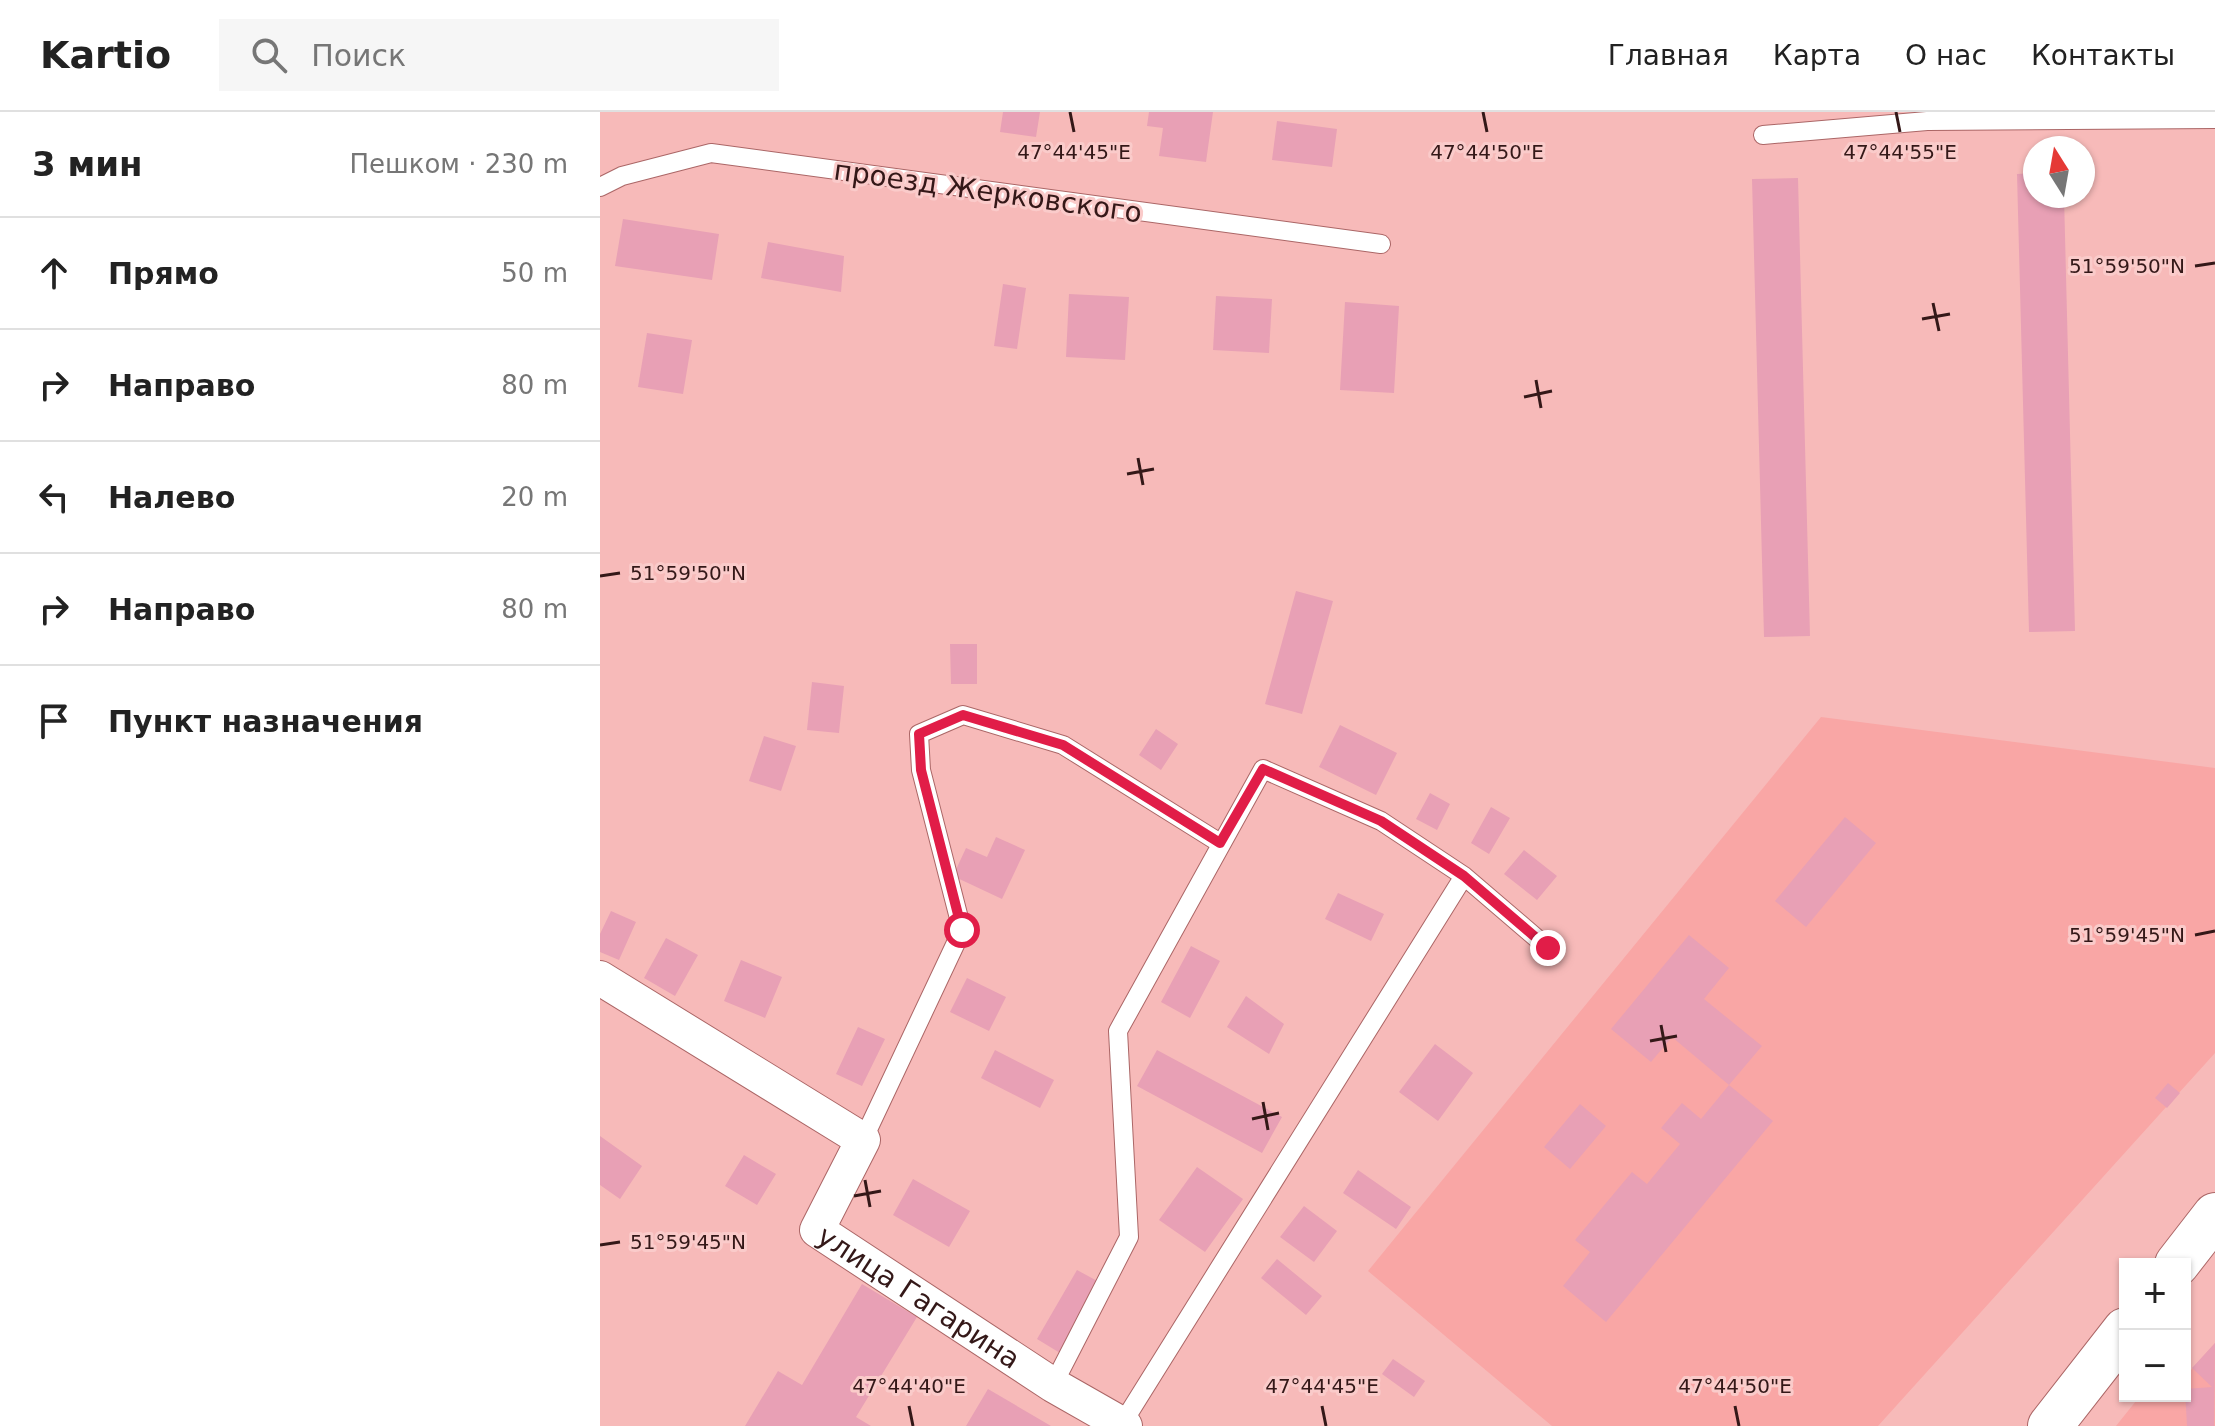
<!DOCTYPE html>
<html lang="ru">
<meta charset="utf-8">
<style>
body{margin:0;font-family:"DejaVu Sans",sans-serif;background:#f6f6f6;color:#222}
.controls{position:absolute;right:24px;bottom:24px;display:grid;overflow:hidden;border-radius:0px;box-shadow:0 2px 6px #0004}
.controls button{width:72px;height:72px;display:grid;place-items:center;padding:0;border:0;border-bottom:2px solid #e0e0e0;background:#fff;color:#222;font:40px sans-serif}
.compass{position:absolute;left:1423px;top:24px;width:72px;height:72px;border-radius:50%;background:#fff;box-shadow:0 2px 6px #0004;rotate:349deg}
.stop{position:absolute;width:24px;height:24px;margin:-18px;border:6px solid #e11d48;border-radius:50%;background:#fff}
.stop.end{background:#e11d48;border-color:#fff;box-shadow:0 2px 8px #0008}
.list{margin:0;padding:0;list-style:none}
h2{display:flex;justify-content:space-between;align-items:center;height:104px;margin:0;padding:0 32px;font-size:34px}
h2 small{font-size:26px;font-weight:400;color:#767676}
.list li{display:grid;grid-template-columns:52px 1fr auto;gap:24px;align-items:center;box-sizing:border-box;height:112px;padding:0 32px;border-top:2px solid #e0e0e0}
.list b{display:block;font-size:30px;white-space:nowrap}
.list em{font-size:26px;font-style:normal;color:#767676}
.icon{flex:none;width:44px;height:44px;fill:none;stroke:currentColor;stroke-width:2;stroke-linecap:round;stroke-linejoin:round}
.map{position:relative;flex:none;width:1615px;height:1314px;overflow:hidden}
header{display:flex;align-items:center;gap:48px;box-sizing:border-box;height:112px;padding:0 40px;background:#fff;border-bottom:2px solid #e0e0e0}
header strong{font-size:38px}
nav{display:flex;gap:44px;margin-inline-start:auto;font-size:28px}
.search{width:560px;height:72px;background:#f6f6f6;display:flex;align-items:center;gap:20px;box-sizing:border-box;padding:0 28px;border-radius:0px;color:#767676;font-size:30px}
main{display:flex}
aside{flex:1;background:#fff}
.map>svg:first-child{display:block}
</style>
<header>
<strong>Kartio</strong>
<div class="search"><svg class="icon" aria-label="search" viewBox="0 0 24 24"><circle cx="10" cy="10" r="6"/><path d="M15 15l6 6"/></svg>Поиск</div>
<nav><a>Главная</a><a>Карта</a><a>О нас</a><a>Контакты</a></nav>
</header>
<main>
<aside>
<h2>3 мин<small>Пешком · 230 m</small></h2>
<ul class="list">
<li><svg class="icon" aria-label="ahead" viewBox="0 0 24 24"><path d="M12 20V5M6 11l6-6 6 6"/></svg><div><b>Прямо</b></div><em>50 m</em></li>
<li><svg class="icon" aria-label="right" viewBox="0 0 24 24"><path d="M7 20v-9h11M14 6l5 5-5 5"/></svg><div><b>Направо</b></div><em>80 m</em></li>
<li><svg class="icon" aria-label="left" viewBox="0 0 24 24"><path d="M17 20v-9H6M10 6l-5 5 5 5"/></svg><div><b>Налево</b></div><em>20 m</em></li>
<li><svg class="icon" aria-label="right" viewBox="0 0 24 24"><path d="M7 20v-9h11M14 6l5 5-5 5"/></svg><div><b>Направо</b></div><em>80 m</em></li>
<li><svg class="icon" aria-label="arrive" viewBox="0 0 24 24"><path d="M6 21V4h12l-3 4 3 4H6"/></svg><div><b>Пункт назначения</b></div></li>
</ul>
</aside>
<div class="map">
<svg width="1615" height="1314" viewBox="0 0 1615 1314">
<rect width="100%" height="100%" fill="#f7bab9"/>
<!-- built -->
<path fill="#f9a6a5" d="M1221 605 1615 656V941L1278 1314H952L768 1159Z
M1615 1231V1314H1516L1540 1284H1585V1265Z"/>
<!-- building -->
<path fill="#e8a0b5" d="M403 0H440L436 25 400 20Z
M549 0H613L606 50 559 44 563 16 547 14Z
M677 9 737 17 732 55 672 48Z
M1435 61V84H1464L1475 519 1429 520 1417 62Z
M1198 66 1210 524 1164 525 1152 67Z
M23 107 119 122 112 168 15 154Z
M168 130 244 144 241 180 161 166Z
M403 172 426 176 417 237 394 234Z
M469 182 529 185 525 248 466 245Z
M616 184 672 187 669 241 613 238Z
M745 190 799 194 794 281 740 278Z
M47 221 92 228 83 282 38 275Z
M696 479 733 489 702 602 665 592Z
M350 532H377V572H351Z
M212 570 244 574 239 621 207 618Z
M740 613 797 641 776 683 719 655Z
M556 617 578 632 561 658 539 643Z
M164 624 196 634 181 679 149 669Z
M830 681 850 692 837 718 816 707Z
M891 695 910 706 889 742 871 731Z
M1245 705 1276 731 1206 815 1175 789Z
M396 725 425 738 402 787 353 764 366 736 387 745Z
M924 738 957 764 937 788 904 762Z
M738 781 784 802 771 829 725 807Z
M11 799 36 810 19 848 0 840V822Z
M1089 823 1129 856 1104 887 1162 934 1129 973 1072 925 1051 950 1011 917Z
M66 826 98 843 75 884 44 866Z
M591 834 620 849 590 906 561 890Z
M141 848 182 865 165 906 124 889Z
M367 866 406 885 389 919 350 900Z
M646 884 684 912 669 942 627 915Z
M258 915 285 927 262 974 236 962Z
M835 932 873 961 838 1009 799 980Z
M395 938 454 968 440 996 381 966Z
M557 938 682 1005 662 1041 537 974Z
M1568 971 1580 981 1567 996 1555 986Z
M1129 973 1173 1009 1006 1210 963 1174 990 1140 975 1128 1032 1060 1047 1072 1080 1032 1061 1016 1082 991 1101 1007Z
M980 992 1006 1014 970 1057 944 1035Z
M0 1024 42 1054 20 1087 0 1073Z
M144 1043 176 1062 157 1093 125 1074Z
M597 1055 643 1087 605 1140 559 1108Z
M758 1058 811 1095 796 1117 743 1081Z
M313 1067 370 1099 349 1135 293 1103Z
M704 1094 737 1119 714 1150 680 1125Z
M677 1147 722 1184 706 1203 661 1166Z
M477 1158 501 1171 460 1241 437 1227Z
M262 1172 317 1205 256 1305 271 1314H145L178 1259 202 1273Z
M1615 1231 1614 1314H1587L1585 1277 1612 1275 1592 1256Z
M793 1247 825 1269 814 1285 782 1262Z
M388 1277 451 1314H366Z"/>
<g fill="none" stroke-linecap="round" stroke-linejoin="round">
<!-- service casing -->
<g stroke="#ab6666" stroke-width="20">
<path id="service" d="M1163 23 1327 9 1615 7
M0 75 22 64 111 41 781 132
M263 1028 362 818 321 658 319 622 363 603 463 633 620 731
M453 1273 529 1125 518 919 663 657 781 709 864 764 948 836
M522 1312 864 764"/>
</g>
<!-- minor casing -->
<g stroke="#ab6666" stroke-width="36">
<g id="minor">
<path id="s1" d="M0 866 263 1028 217 1118 453 1273 525 1314"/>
</g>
</g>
<!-- tertiary casing -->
<g stroke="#ab6666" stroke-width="46">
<path id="tertiary" d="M1577 1152 1615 1103
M1450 1314 1525 1218"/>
</g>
<!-- service -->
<use href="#service" stroke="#fff" stroke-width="18"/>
<!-- minor -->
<use href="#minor" stroke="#fff" stroke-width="34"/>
<!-- tertiary -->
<use href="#tertiary" stroke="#fff" stroke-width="44"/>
</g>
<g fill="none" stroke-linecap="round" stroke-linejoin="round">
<!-- route -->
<path stroke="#e11d48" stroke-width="10" d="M362 818 321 658 319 622 363 603 463 633 620 731 663 657 781 709 864 764 948 836"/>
</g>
<!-- ticks -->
<path fill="none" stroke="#341818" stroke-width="3" d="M470 0 474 20M883 0 887 20M1296 0 1300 20M1595 154 1615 151M1333 191 1339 219M1322 207 1350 202M936 268 941 296M924 285 952 279M538 346 543 373M527 362 554 357M0 464 20 461M1595 823 1615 819M1061 913 1066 940M1050 929 1077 924M663 990 668 1018M652 1007 679 1001M265 1068 270 1095M254 1084 281 1079M0 1133 20 1130M309 1294 313 1314M722 1294 726 1314M1135 1294 1139 1314"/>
<g text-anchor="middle" stroke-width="6" stroke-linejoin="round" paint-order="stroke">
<!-- street labels -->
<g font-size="28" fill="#341818" stroke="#facbca">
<text transform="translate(388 79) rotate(8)" y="10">проезд Жерковского</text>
<text dy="10" stroke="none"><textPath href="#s1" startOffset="532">улица Гагарина</textPath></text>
</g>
</g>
<g font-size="20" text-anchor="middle" fill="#341818" stroke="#facbca" stroke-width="6" stroke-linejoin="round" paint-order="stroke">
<text x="887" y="47">47°44'50"E</text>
<text x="474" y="47">47°44'45"E</text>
<text x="1300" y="47">47°44'55"E</text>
<text x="1527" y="161">51°59'50"N</text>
<text x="88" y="468">51°59'50"N</text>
<text x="1527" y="830">51°59'45"N</text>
<text x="88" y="1137">51°59'45"N</text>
<text x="309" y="1281">47°44'40"E</text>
<text x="722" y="1281">47°44'45"E</text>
<text x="1135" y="1281">47°44'50"E</text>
</g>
</svg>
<div class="controls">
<button>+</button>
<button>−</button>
</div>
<svg class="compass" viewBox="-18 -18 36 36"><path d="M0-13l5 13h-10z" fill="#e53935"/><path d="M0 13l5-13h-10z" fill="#767676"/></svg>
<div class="stop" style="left:362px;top:818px"></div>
<div class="stop end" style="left:948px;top:836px"></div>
</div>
</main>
